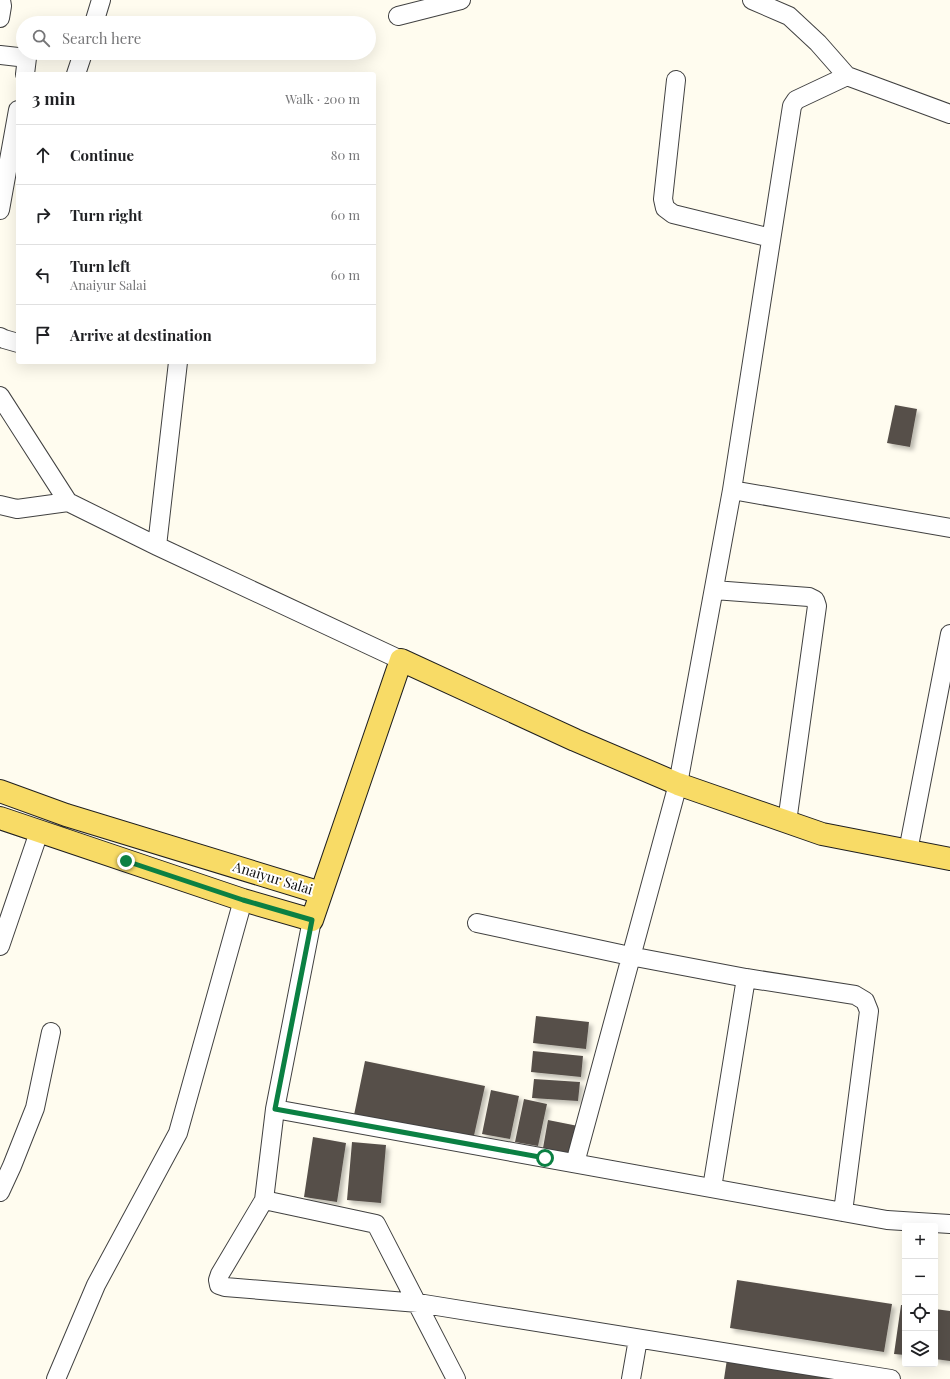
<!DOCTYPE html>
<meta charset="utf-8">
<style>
body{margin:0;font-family:"Playfair Display",serif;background:#f2f2f2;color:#202124}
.controls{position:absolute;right:12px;bottom:12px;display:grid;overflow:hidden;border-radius:4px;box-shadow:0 4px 16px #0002}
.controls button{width:36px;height:36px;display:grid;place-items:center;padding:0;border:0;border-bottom:1px solid #e0e0e0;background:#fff;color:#202124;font:20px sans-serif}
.stop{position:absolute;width:12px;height:12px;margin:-9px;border:3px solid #0b8043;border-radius:50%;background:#fff}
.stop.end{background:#0b8043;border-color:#fff;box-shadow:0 1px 4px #0008}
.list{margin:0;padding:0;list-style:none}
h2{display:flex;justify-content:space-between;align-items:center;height:52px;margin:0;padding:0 16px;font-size:17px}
h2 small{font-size:13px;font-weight:400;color:#757577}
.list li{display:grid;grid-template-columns:26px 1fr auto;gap:12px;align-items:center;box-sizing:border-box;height:60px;padding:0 16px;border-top:1px solid #e0e0e0}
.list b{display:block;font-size:15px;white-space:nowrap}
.list p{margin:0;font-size:13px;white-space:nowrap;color:#757577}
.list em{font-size:13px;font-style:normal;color:#757577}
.icon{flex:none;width:22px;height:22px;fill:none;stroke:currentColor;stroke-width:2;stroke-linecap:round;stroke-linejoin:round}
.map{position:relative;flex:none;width:950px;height:1379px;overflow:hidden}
.search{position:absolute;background:#fff;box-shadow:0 4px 16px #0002;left:16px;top:16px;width:360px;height:44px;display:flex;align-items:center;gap:10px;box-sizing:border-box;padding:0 14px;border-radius:22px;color:#757577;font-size:15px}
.panel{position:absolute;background:#fff;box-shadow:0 4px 16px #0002;left:16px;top:72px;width:360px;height:292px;border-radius:4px}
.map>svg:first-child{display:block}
</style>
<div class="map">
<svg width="950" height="1379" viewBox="0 0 950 1379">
<defs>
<filter id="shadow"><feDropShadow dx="3.5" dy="3.5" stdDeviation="2" flood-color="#0004"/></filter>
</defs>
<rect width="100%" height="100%" fill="#fffcef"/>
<!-- building -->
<path fill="#57504a" filter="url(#shadow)" d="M895 405 917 409 910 447 887 443Z
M536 1016 589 1022 586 1049 533 1043Z
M533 1051 583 1056 581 1077 531 1072Z
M365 1061 485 1086 473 1140 354 1115Z
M534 1079 580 1082 578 1101 532 1098Z
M491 1090 519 1096 510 1139 482 1134Z
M524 1099 547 1104 538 1146 515 1142Z
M548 1120 578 1126 572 1154 543 1148Z
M313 1137 346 1143 337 1202 304 1197Z
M352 1142 386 1145 381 1203 347 1200Z
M737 1280 892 1304 884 1352 730 1328Z
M901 1305H905V1355L894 1354Z
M935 1309 950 1311V1361L935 1359Z
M727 1359 852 1379H724Z"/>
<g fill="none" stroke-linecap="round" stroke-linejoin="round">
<!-- minor casing -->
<g stroke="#414141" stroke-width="20">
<path id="minor" d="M752 0 789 16 818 43 847 76 950 114
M398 16 461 0
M0 18 2 6 1 0
M94 23 101 0
M0 55 27 58 25 74
M76 74 83 53
M676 80 663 199 665 208 673 214 771 238
M0 210 18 110
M0 337 4 339 18 343
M0 396 68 502 157 546 401 660
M732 490 950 528
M0 505 17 509 68 502
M157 546 178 362
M714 590 809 597 815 600 817 606 787 822
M908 851 950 634
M312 920 275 1109 264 1200 376 1224 456 1379
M477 923 630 956 746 978 855 995 865 1001 869 1011 843 1212
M0 946 39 832
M275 1109 887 1220 950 1224
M575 1163 678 784 732 490 792 106 796 100 847 76
M712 1188 746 978
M0 1192 12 1166 35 1108 51 1032
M264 1200 220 1274 218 1280 219 1285 225 1287 418 1303 891 1379
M56 1379 96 1285 178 1133 243 900
M631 1379 638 1339"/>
</g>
<!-- primary casing -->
<g stroke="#1f1f1f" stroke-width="24">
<path id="primary" d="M0 791 66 815 321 893
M0 818 243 900 312 920 401 660 575 740 678 784 822 834 950 859"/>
</g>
<!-- minor -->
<use href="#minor" stroke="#fff" stroke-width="18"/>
<!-- primary -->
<use href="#primary" stroke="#f8db66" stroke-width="22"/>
</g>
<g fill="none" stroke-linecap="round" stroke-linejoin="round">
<!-- route -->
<path stroke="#0b8043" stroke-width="5" d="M126 861 243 900 312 920 275 1109 545 1158"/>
</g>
<g text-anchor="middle" stroke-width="4" stroke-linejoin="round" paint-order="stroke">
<!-- street labels -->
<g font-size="14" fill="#0e0e0e" stroke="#fff">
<text transform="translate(273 878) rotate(17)" y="5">Anaiyur Salai</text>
</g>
</g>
</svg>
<div class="controls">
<button>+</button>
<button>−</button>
<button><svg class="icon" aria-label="locate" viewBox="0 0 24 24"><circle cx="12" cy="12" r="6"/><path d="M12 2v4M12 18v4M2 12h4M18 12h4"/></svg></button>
<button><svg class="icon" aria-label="layers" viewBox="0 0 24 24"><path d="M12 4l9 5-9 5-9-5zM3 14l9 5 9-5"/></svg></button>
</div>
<div class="stop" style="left:545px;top:1158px"></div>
<div class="stop end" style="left:126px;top:861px"></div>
<div class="search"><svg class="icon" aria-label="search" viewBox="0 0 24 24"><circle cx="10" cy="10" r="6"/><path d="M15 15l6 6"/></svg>Search here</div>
<section class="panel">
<h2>3 min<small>Walk · 200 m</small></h2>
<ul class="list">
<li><svg class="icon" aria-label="ahead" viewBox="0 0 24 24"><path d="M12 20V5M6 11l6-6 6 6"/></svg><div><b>Continue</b></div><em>80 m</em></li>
<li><svg class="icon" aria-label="right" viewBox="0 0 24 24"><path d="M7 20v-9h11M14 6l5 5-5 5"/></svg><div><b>Turn right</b></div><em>60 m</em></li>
<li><svg class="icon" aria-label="left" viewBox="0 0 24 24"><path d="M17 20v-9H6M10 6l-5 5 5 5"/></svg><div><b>Turn left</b><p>Anaiyur Salai</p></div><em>60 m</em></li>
<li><svg class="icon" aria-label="arrive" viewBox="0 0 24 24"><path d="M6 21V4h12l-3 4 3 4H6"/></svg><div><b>Arrive at destination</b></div></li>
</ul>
</section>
</div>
